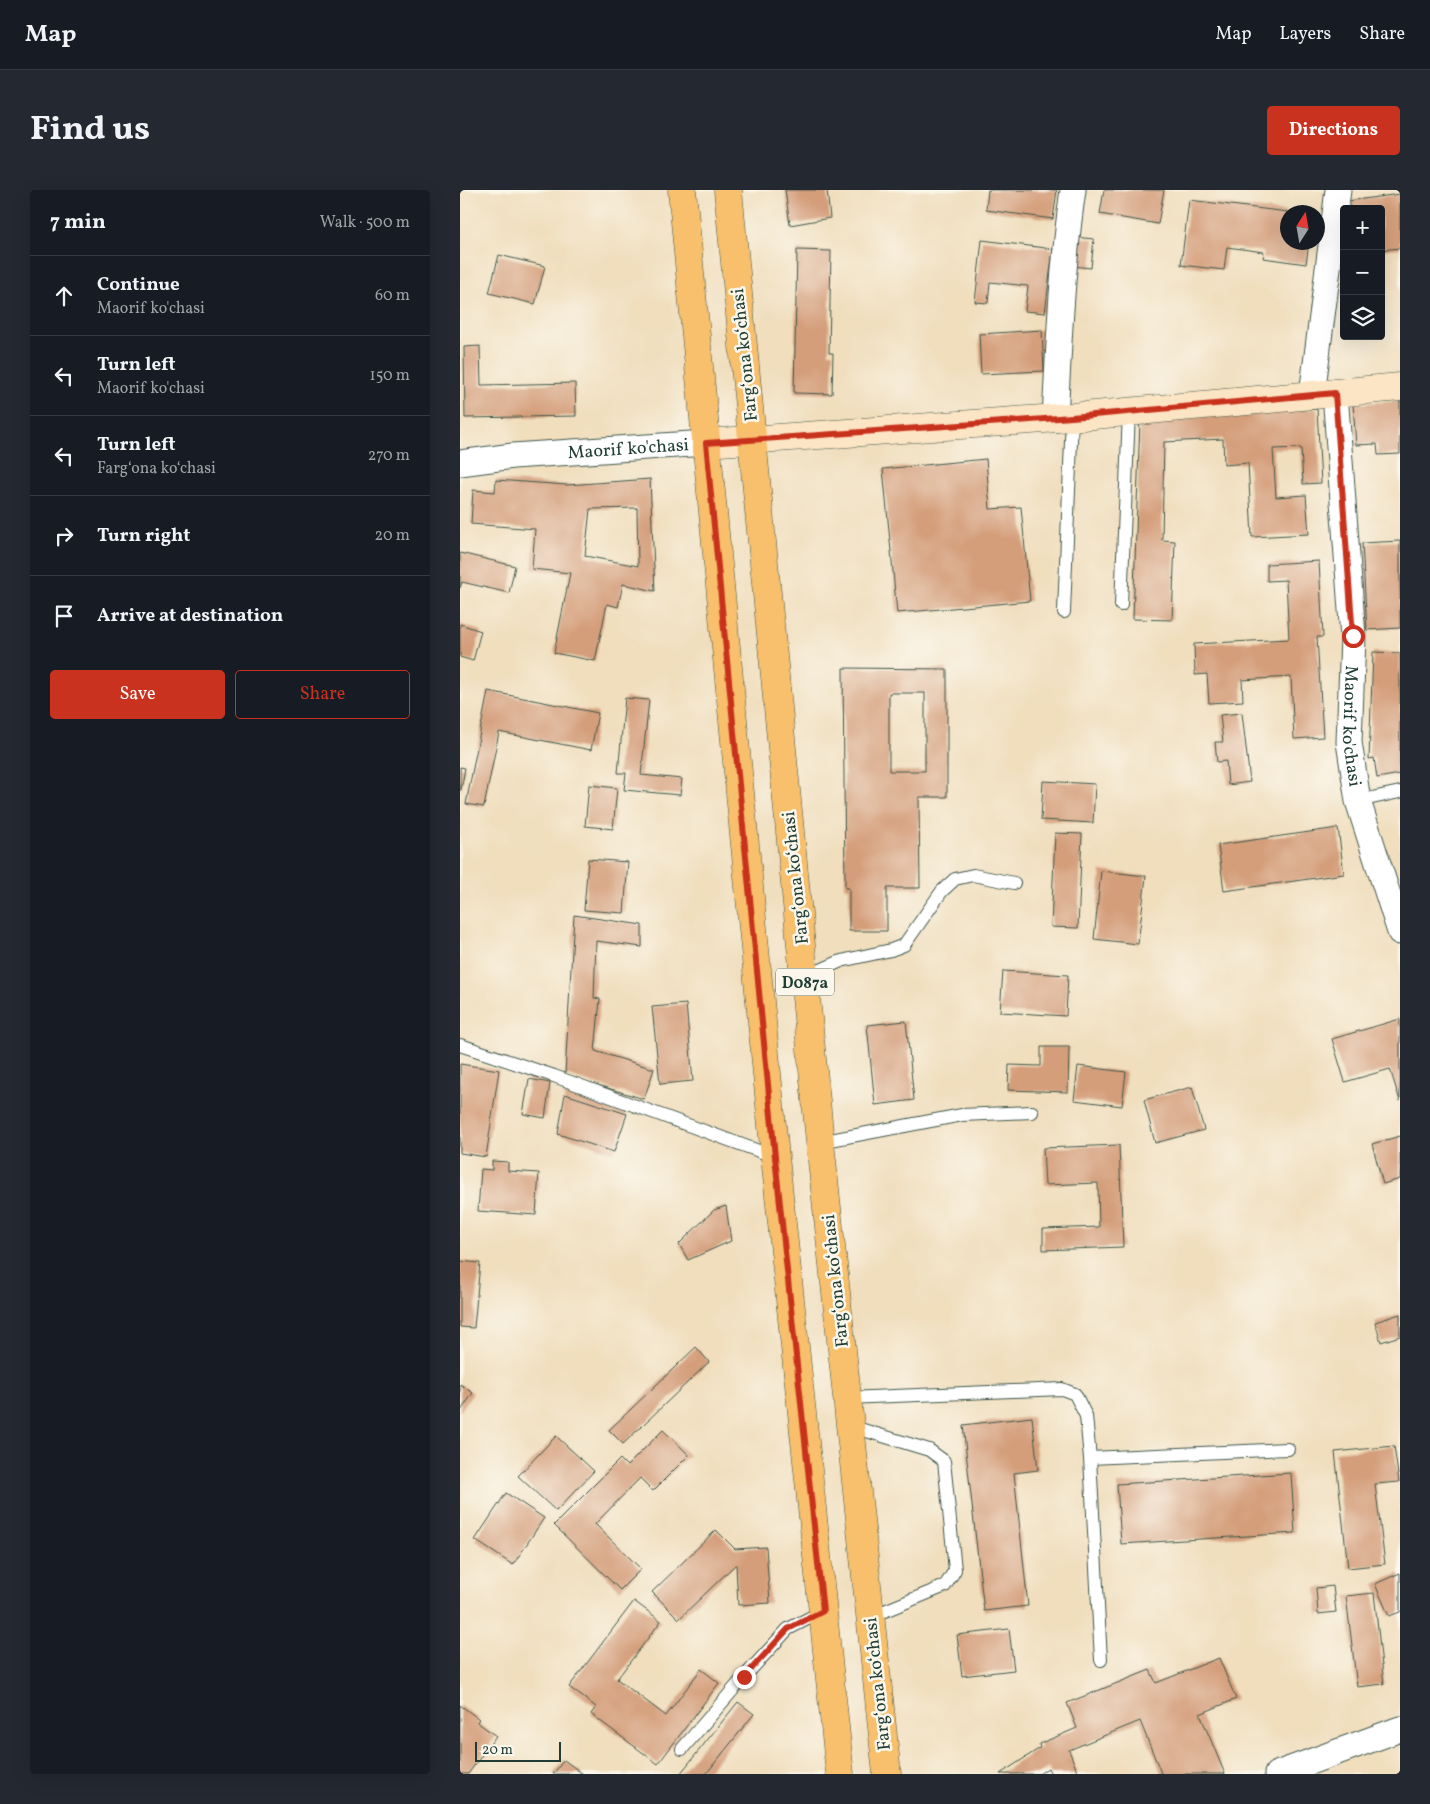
<!DOCTYPE html>
<meta charset="utf-8">
<style>
body{margin:0;font-family:Vollkorn,serif;background:#242831;color:#f1f3f6}
.controls{position:absolute;right:15px;top:15px;display:grid;overflow:hidden;border-radius:5px;box-shadow:0 5px 20px #0002}
.controls button{width:45px;height:45px;display:grid;place-items:center;padding:0;border:0;border-bottom:1px solid #363941;background:#171b24;color:#f1f3f6;font:25px sans-serif}
.compass{position:absolute;left:820px;top:15px;width:45px;height:45px;border-radius:50%;background:#171b24;box-shadow:0 5px 20px #0002;rotate:11deg}
.scale{position:absolute;left:15px;bottom:12px;width:86px;box-sizing:border-box;padding-left:5px;border:2px solid #1f3d34;border-top:0;font-size:14px;line-height:18px;white-space:nowrap;color:#1f3d34;-webkit-text-stroke:4px #fbf7ec;paint-order:stroke}
.stop{position:absolute;width:15px;height:15px;margin:-11px;border:4px solid #c8321e;border-radius:50%;background:#fff}
.stop.end{background:#c8321e;border-color:#fff;box-shadow:0 1px 5px #0008}
.list{margin:0;padding:0;list-style:none}
h2{display:flex;justify-content:space-between;align-items:center;height:65px;margin:0;padding:0 20px;font-size:21px}
h2 small{font-size:16px;font-weight:400;color:#9ea1a6}
.list li{display:grid;grid-template-columns:32px 1fr auto;gap:15px;align-items:center;box-sizing:border-box;height:80px;padding:0 20px;border-top:1px solid #363941}
.list b{display:block;font-size:19px;white-space:nowrap}
.list p{margin:0;font-size:16px;white-space:nowrap;color:#9ea1a6}
.list em{font-size:16px;font-style:normal;color:#9ea1a6}
.actions{display:flex;gap:10px;padding:15px 20px}
.actions a{flex:1;padding:11px 0;border:1px solid #c8321e;border-radius:5px;text-align:center;font-size:18px;color:#c8321e}
.actions .main{background:#c8321e;color:#fff}
.icon{flex:none;width:28px;height:28px;fill:none;stroke:currentColor;stroke-width:2;stroke-linecap:round;stroke-linejoin:round}
.map{position:relative;flex:none;width:940px;height:1584px;overflow:hidden;border-radius:5px}
header{display:flex;align-items:center;gap:30px;box-sizing:border-box;height:70px;padding:0 25px;background:#171b24;border-bottom:1px solid #363941}
header strong{font-size:24px}
nav{display:flex;gap:28px;margin-inline-start:auto;font-size:18px}
.intro{display:flex;align-items:center;justify-content:space-between;box-sizing:border-box;height:120px;padding:0 30px}
h1{margin:0;font-size:35px}
.button{padding:12px 22px;border-radius:5px;background:#c8321e;color:#fff;font-size:18px;font-weight:700}
main{display:flex;gap:30px;padding:0 30px}
aside{flex:1;background:#171b24;border-radius:5px;box-shadow:0 5px 20px #0002}
.map>svg:first-child{display:block}
</style>
<header>
<strong>Map</strong>
<nav><a>Map</a><a>Layers</a><a>Share</a></nav>
</header>
<div class="intro"><h1>Find us</h1><a class="button">Directions</a></div>
<main>
<aside>
<h2>7 min<small>Walk · 500 m</small></h2>
<ul class="list">
<li><svg class="icon" aria-label="ahead" viewBox="0 0 24 24"><path d="M12 20V5M6 11l6-6 6 6"/></svg><div><b>Continue</b><p>Maorif ko'chasi</p></div><em>60 m</em></li>
<li><svg class="icon" aria-label="left" viewBox="0 0 24 24"><path d="M17 20v-9H6M10 6l-5 5 5 5"/></svg><div><b>Turn left</b><p>Maorif ko'chasi</p></div><em>150 m</em></li>
<li><svg class="icon" aria-label="left" viewBox="0 0 24 24"><path d="M17 20v-9H6M10 6l-5 5 5 5"/></svg><div><b>Turn left</b><p>Fargʻona koʻchasi</p></div><em>270 m</em></li>
<li><svg class="icon" aria-label="right" viewBox="0 0 24 24"><path d="M7 20v-9h11M14 6l5 5-5 5"/></svg><div><b>Turn right</b></div><em>20 m</em></li>
<li><svg class="icon" aria-label="arrive" viewBox="0 0 24 24"><path d="M6 21V4h12l-3 4 3 4H6"/></svg><div><b>Arrive at destination</b></div></li>
</ul>
<div class="actions"><a class="main">Save</a><a>Share</a></div>
</aside>
<div class="map">
<svg width="940" height="1584" viewBox="0 0 940 1584">
<rect width="100%" height="100%" fill="#fbf7ec"/>
<filter id="ink" filterUnits="userSpaceOnUse"><feTurbulence type="fractalNoise" baseFrequency=".02" numOctaves="2"/><feDisplacementMap in="SourceGraphic" scale="10" xChannelSelector="R" yChannelSelector="G"/><feConvolveMatrix kernelMatrix="1 2 1 2 8 2 1 2 1" color-interpolation-filters="sRGB"/></filter>
<filter id="wash" filterUnits="userSpaceOnUse"><feTurbulence type="fractalNoise" baseFrequency=".0096" numOctaves="4" result="noise"/><feDisplacementMap in="SourceGraphic" scale="20" xChannelSelector="R" yChannelSelector="G"/><feGaussianBlur stdDeviation="1.12" result="paint"/><feColorMatrix in="noise" values="0 0 0 0 0 0 0 0 0 0 0 0 0 0 0 0 0 1.4 0 .05"/><feComposite in="paint" operator="in"/></filter>
<g filter="url(#wash)">
<rect width="100%" height="100%" fill="#f0debd"/>
<g id="blocks">
<!-- building -->
<path fill="#d49e7a" fill-rule="evenodd" d="M325 0H367L370 28 330 35Z
M528 0H597L593 29 526 20Z
M644 0H704L698 34 640 24Z
M940 4V58L921 60V19H889L888 11Z
M729 10 828 22V52H849L846 74 803 68 804 62 767 57 764 80 721 75Z
M614 47 634 49 631 78 612 76Z
M522 50 593 59 585 123 565 121 568 96 530 92 528 113 515 112Z
M337 60 371 61 369 163H373L372 204 334 203Z
M39 65 85 76 75 114 29 103Z
M582 140 584 181 521 184 519 144Z
M20 156 21 195 115 193 116 226 5 228 4 157Z
M940 211V264L918 265 917 254 896 255 893 214Z
M857 219 861 293 843 294 841 258 813 259 816 307 846 305 849 344 792 347 788 273 764 275 763 249 704 252 702 350 715 351 712 430 673 429 680 229Z
M526 269 530 319 561 317 570 411 437 423 423 279Z
M190 289 195 401 163 394 158 417 147 414 135 471 94 463 110 383 72 379 75 339 11 334 13 300 35 302 36 290 107 295ZM177 318 178 376 125 366 130 319Z
M940 351V438L907 440 902 353Z
M0 363 55 376 49 403 2 392 0 398Z
M859 371 863 447H857L863 547 834 549 831 487 782 490 783 511 749 513 747 484 735 485 734 454 829 449 826 390 807 391V374Z
M0 434 21 441 13 471 0 467Z
M913 462 940 463V584L917 588 914 568 909 569Z
M383 478 487 479V607H459L460 698H427V741H389V698H385ZM429 503H465V581H429Z
M28 501 138 523 131 560 39 542 24 617 6 614Z
M165 508 189 510 181 585 222 589 220 605 164 600 166 583H158Z
M782 523 790 592 768 595 766 571 757 572 755 552H763L760 525Z
M0 577 5 578 1 600H0Z
M583 591 635 594 633 633 581 630Z
M129 595 157 598 153 639 125 636Z
M878 638 884 684 764 701 758 655Z
M595 643 622 644 618 738 591 737Z
M128 669 168 672 164 723 124 720Z
M641 681 686 686 678 754 634 749Z
M114 725 182 735V757L136 751 134 808 140 809 135 861 194 879 184 909 105 885Z
M543 781 608 785 606 826 540 822Z
M226 814 233 891 200 894 192 817Z
M940 829V911L930 879 885 892 872 849Z
M446 831 454 910 415 915 407 835Z
M581 857H609L608 902 548 900 549 875 581 876Z
M0 874 39 880 26 967 0 963Z
M618 876 666 882 662 916 614 910Z
M69 889 90 893 85 928 63 924Z
M732 897 744 940 695 953 684 910Z
M105 904 167 924 154 962 98 944Z
M940 946V989L923 994 912 954Z
M659 955 663 1057 583 1060V1039L639 1037 638 993 585 995 583 958Z
M32 971 48 972V981L79 983 76 1025 18 1021 21 979 32 980Z
M266 1016 271 1051 228 1070 219 1054 254 1020Z
M0 1071 20 1073 14 1138 0 1137Z
M940 1124V1146L921 1152 915 1132Z
M236 1157 249 1172 163 1254 149 1240Z
M0 1194 13 1203 0 1222Z
M572 1227 578 1280 554 1283 568 1416 524 1421 503 1235Z
M203 1240 229 1265 193 1301 180 1288 135 1334 181 1379 160 1400 94 1335 160 1269 167 1276Z
M96 1246 134 1281 96 1321 58 1286Z
M934 1256 939 1292 915 1294 925 1374 888 1378 875 1262Z
M831 1283 835 1343 661 1354 657 1294Z
M46 1303 84 1328 53 1375 15 1350Z
M256 1340 275 1359 306 1357 310 1413 278 1415 276 1374 219 1429 192 1402Z
M940 1383V1422L929 1426 915 1394Z
M873 1396 876 1422 858 1424 856 1398Z
M914 1403 924 1494 897 1497 886 1406Z
M174 1411 201 1431 157 1489 206 1526 241 1479 259 1493 198 1574 131 1524 136 1517 109 1497Z
M549 1439 554 1480 502 1486 497 1445Z
M759 1468 776 1509 740 1524 765 1584H698L701 1583 680 1531 609 1560 618 1584H591L588 1578 579 1584H540L580 1558 579 1554 617 1538 607 1513 690 1480 696 1493Z
M278 1512 294 1524 246 1584H220Z
M0 1515 19 1529 17 1532 36 1546 8 1584H0Z
M104 1570 123 1584H93Z"/>
</g>
</g>
<g filter="url(#ink)">
<use href="#blocks" fill-opacity="0" stroke="#3e5549" stroke-width="1"/>
<g fill="none" stroke-linecap="round" stroke-linejoin="round">
<!-- lane casing -->
<g stroke="#3e5549" stroke-width="14">
<path id="lane" d="M661 415 669 222
M604 422 612 227
M898 611 940 602
M345 787 381 771 431 760 444 755 482 701 495 689 513 685 554 693
M0 855 94 886 315 967
M360 952 502 925 572 922
M387 1208 602 1199 615 1204 626 1226 630 1268 641 1470
M390 1236 469 1260 484 1271 495 1380 485 1396 410 1427
M630 1268 828 1259
M222 1559 284 1487 328 1439 363 1421"/>
</g>
<!-- street casing -->
<g stroke="#3e5549" stroke-width="27">
<g id="street">
<path id="s1" d="M875 203 893 447 889 552 898 611 940 742"/>
<path d="M852 205 878 0"/>
<path d="M595 229C599 152 602 76 613 0"/>
<path id="s2" d="M0 273 53 266 246 253"/>
<path d="M817 1584 940 1539"/>
</g>
</g>
<!-- secondary casing -->
<g stroke="#3e5549" stroke-width="29">
<path id="secondary" d="M246 253 612 227 940 197"/>
</g>
<!-- primary casing -->
<g stroke="#3e5549" stroke-width="29">
<path id="primary" d="M222 0 315 967 380 1584
M268 0 360 952 427 1584"/>
</g>
<!-- lane -->
<use href="#lane" stroke="#fff" stroke-width="12"/>
<!-- street -->
<use href="#street" stroke="#fff" stroke-width="25"/>
<!-- secondary -->
<use href="#secondary" stroke="#fce5c4" stroke-width="28"/>
<!-- primary -->
<use href="#primary" stroke="#f8bf6c" stroke-width="28"/>
</g>
</g>
<g fill="none" stroke-linecap="round" stroke-linejoin="round" filter="url(#ink)">
<!-- route -->
<path stroke="#c8321e" stroke-width="6" d="M284 1487 328 1439 363 1421 315 967 246 253 612 227 875 203 893 446"/>
</g>
<g text-anchor="middle" stroke-width="5" stroke-linejoin="round" paint-order="stroke">
<!-- shield labels -->
<rect fill="#fbf7ec" stroke="#61756b" stroke-width="1" x="316" y="778.5" width="58" height="27" rx="4"/>
<g font-size="16" font-weight="bold" fill="#1f3d34">
<text x="345" y="798">D087a</text>
</g>
<!-- street labels -->
<g font-size="18" fill="#1f3d34" stroke="#fbf7ec">
<text transform="translate(284 165) rotate(-96)" y="6">Fargʻona koʻchasi</text>
<text dy="6" stroke="none"><textPath href="#s2" startOffset="169">Maorif ko'chasi</textPath></text>
<text dy="6" stroke="none"><textPath href="#s1" startOffset="334">Maorif ko'chasi</textPath></text>
<text transform="translate(335 688) rotate(-96)" y="6">Fargʻona koʻchasi</text>
<text transform="translate(375 1091) rotate(-96)" y="6">Fargʻona koʻchasi</text>
<text transform="translate(417 1494) rotate(-96)" y="6">Fargʻona koʻchasi</text>
</g>
</g>
</svg>
<div class="controls">
<button>+</button>
<button>−</button>
<button><svg class="icon" aria-label="layers" viewBox="0 0 24 24"><path d="M12 4l9 5-9 5-9-5zM3 14l9 5 9-5"/></svg></button>
</div>
<svg class="compass" viewBox="-18 -18 36 36"><path d="M0-13l5 13h-10z" fill="#e53935"/><path d="M0 13l5-13h-10z" fill="#9ea1a6"/></svg>
<div class="scale">20 m</div>
<div class="stop" style="left:893px;top:446px"></div>
<div class="stop end" style="left:284px;top:1487px"></div>
</div>
</main>
